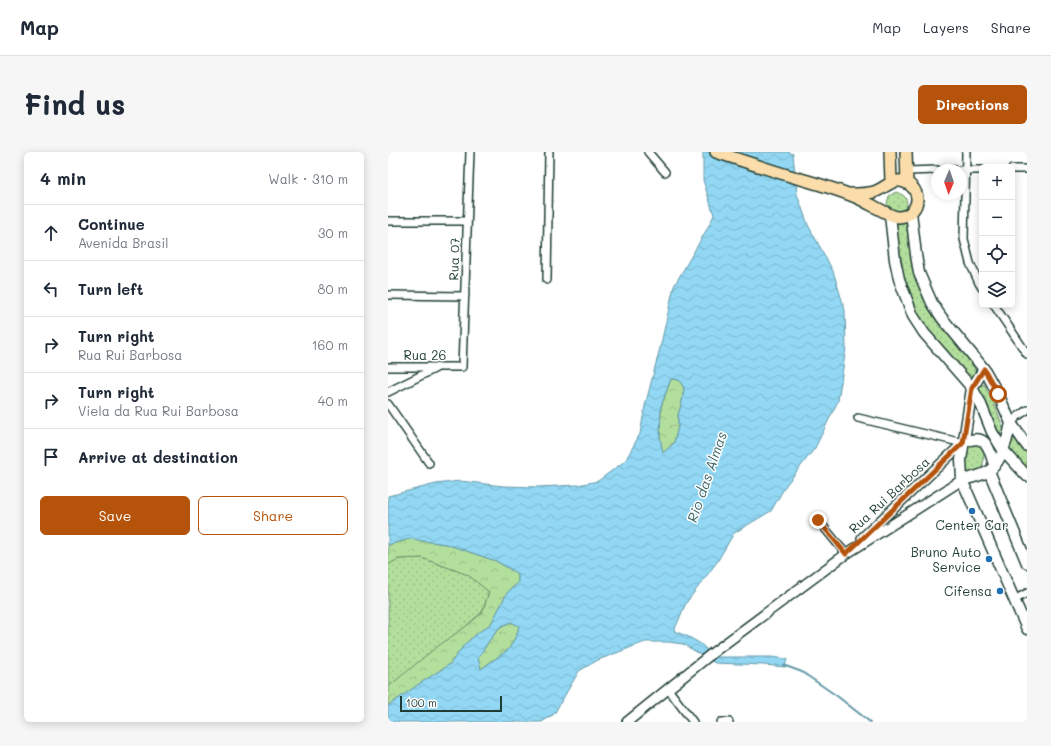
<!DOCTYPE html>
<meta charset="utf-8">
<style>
body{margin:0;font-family:Mali,sans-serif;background:#f6f6f7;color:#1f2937}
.controls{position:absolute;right:12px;top:12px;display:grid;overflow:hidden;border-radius:6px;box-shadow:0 2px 10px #0003}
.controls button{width:36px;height:36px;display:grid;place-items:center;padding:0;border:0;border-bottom:1px solid #e0e1e3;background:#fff;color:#1f2937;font:20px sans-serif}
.compass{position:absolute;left:543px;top:12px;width:36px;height:36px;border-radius:50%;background:#fff;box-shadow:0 2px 10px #0003;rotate:182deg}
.scale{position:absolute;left:12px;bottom:10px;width:102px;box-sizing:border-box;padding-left:4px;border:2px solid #1f3d34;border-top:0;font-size:11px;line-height:14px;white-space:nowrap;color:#1f3d34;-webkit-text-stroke:3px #fff;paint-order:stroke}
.stop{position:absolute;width:12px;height:12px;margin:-9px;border:3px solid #b45309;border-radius:50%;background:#fff}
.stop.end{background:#b45309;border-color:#fff;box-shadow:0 1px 4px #0008}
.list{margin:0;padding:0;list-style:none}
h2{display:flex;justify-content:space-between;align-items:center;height:52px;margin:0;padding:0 16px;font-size:17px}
h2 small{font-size:13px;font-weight:400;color:#747a83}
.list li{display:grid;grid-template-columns:26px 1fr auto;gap:12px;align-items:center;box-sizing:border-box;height:56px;padding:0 16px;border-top:1px solid #e0e1e3}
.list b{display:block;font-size:15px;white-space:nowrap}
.list p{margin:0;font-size:13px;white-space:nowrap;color:#747a83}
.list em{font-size:13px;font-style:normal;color:#747a83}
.actions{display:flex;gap:8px;padding:12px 16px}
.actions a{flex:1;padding:9px 0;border:1px solid #b45309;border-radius:6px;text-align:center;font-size:14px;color:#b45309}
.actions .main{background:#b45309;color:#fff}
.icon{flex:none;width:22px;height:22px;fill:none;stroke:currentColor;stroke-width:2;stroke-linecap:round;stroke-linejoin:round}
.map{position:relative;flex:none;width:639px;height:570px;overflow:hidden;border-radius:6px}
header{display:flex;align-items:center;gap:24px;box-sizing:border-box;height:56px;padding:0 20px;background:#fff;border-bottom:1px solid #e0e1e3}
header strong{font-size:19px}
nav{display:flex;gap:22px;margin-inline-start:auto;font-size:14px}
.intro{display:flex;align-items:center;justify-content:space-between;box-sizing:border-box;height:96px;padding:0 24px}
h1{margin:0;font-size:28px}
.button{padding:10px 18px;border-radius:6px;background:#b45309;color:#fff;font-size:14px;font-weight:700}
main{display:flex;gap:24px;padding:0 24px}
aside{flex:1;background:#fff;border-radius:6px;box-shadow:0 2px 10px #0003}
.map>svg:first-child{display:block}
</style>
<header>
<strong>Map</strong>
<nav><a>Map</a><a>Layers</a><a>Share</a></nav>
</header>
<div class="intro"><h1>Find us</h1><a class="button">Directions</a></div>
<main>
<aside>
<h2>4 min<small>Walk · 310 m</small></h2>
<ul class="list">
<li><svg class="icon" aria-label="ahead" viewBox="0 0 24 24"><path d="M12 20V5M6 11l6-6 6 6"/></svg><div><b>Continue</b><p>Avenida Brasil</p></div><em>30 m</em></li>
<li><svg class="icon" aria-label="left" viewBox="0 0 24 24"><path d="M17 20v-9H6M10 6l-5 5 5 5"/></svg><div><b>Turn left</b></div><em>80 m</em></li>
<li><svg class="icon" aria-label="right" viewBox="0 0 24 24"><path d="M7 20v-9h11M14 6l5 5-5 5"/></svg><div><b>Turn right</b><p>Rua Rui Barbosa</p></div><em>160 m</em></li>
<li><svg class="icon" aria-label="right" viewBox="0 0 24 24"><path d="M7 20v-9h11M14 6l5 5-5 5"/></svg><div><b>Turn right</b><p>Viela da Rua Rui Barbosa</p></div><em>40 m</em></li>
<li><svg class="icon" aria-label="arrive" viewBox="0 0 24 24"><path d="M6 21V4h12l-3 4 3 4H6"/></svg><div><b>Arrive at destination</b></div></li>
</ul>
<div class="actions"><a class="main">Save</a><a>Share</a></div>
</aside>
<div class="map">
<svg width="639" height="570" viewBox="0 0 639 570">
<defs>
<pattern id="grass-dots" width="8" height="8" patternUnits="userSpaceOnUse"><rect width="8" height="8" fill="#b3df9d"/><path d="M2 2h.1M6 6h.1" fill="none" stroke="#9ac088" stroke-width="1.8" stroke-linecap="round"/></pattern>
<pattern id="forest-crowns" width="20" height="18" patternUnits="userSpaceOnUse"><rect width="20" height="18" fill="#b3df9d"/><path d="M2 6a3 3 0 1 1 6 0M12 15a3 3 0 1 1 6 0" fill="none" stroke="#9ac088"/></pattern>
<pattern id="water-waves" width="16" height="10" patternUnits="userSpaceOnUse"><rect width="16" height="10" fill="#92d7f3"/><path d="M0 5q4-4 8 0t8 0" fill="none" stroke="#7db9d1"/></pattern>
</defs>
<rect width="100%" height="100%" fill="#fff"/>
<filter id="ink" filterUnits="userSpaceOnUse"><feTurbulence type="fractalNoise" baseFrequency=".025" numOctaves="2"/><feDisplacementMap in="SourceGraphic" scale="8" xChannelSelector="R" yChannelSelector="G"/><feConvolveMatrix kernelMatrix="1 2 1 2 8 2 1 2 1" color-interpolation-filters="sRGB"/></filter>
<g filter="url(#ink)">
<!-- grass -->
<path fill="url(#grass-dots)" stroke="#698e68" d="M508 40C518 44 519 45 519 56 513 61 509 60 502 58L499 51 501 44Z
M520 70V87L527 125 535 146 547 167 557 180 569 192 589 220 579 227 535 176 527 161 513 122 508 72Z
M596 232 607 254 615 275 610 285 587 238Z
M623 278 639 299V320L617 297Z
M590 288 597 294 594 321 582 323 576 321 580 291Z
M34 406 81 423 101 440 94 460 77 475 0 535V413L10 407Z"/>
<!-- forest -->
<path fill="url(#forest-crowns)" stroke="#698e68" d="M283 227 291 228 296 236 294 250 290 263V275L286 291 274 302 272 285 273 255Z
M21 387 58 392 108 409 130 422V431L119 441 103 472 91 480 77 492 62 512 31 532 0 554V535L46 497 77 475 94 461 101 440 80 423 34 406 10 407 0 413V393Z
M123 470 131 474 129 482 121 497 93 517 90 506 101 489 112 475Z"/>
<!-- water -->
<path fill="url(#water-waves)" stroke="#6499a7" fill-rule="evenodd" d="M315 0H400L405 2 409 42 420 73 445 119 457 158 458 196 450 249 427 296 398 333 383 359 346 381 329 410 298 451 286 479 301 485 313 492 318 497 330 505H383L399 507 397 515 376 513 327 511 295 492 280 490H257L210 508 191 519 166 562 154 570H0V554L31 532 62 512 77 492 91 480 103 472 119 441 130 431V422L108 409 58 392 21 387 0 393V344L48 332 72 329 115 334 150 335 190 333 210 329 237 309 252 282 257 254 272 196 286 134 319 77 326 63 315 28ZM283 227 291 228 296 236 294 250 290 263V275L286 291 275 301 272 285 273 254ZM123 470 131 474 129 482 121 497 93 517 90 506 101 489 112 475Z"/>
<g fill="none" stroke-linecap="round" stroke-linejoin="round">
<!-- stream -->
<path stroke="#6499a7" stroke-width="2" d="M395 513 414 520 449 544 482 570"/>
<!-- minor casing -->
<g stroke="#1f3d34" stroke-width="10">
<path id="minor" d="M260 0 277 20
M578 0 576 87 582 111 591 131 594 136
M624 17H639
M564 18H594
M519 19 549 18
M0 69H79
M159 128 161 0
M0 143 77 144
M606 153 639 202
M0 215H74L82 0
M0 240 48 216
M0 252 41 311
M470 266 575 291
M623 271 629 265 639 258
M430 368 458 402
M626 448 639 441
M280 537 305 570
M333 570H341"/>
</g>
<!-- tertiary casing -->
<g stroke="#1f3d34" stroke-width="12">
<path id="tertiary" d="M474 386 575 291
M239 570 327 499 458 402 574 328"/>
</g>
<!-- secondary casing -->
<g stroke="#1f3d34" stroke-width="13">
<path id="secondary" d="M523 60 528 103 531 121 544 151 554 166 596 217 610 242 623 271 639 294
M502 63 507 108 511 127 525 164 536 181 584 236 592 250 604 280 615 298 639 324
M596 217 584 236 573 308 574 328 639 477
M575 291C598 280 601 295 606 313
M601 319 639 411
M574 328C583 326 593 324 601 319 613 311 620 285 623 271"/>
</g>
<!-- primary casing -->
<g stroke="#1f3d34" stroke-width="14">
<path id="primary" d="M328 0C355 9 382 18 409 26 430 32 452 38 472 47 481 51 503 65 510 65 521 65 530 56 529 45 528 40 526 36 522 33 508 22 498 36 486 40 478 42 470 42 462 42
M502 0 503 30
M518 0 519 31"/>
</g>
<!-- minor -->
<use href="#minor" stroke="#fff" stroke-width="7"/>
<!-- tertiary -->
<use href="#tertiary" stroke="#fff" stroke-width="9"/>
<!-- secondary -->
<use href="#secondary" stroke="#fff" stroke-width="10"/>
<!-- primary -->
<use href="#primary" stroke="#fbddab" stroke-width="11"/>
</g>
</g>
<g fill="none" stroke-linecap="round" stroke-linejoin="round" filter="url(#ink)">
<!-- route -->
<path stroke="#b45309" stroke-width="5" d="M430 368 458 402 575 291 584 236 596 217 610 242"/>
</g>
<!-- markers -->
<g fill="#1f6fb2" stroke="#fff" stroke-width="1.5">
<circle cx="584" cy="359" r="4"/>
<circle cx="601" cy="407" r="4"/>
<circle cx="612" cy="439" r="4"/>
</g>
<g text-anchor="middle" stroke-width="3" stroke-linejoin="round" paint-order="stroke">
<!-- street labels -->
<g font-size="13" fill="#1f3d34" stroke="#fff">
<text transform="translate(66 107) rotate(-88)" y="5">Rua 07</text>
<text x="37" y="208">Rua 26</text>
<text transform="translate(501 343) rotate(-43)" y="5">Rua Rui Barbosa</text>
</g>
<!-- poi labels -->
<g font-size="13" fill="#1f3d34" stroke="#fff" text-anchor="end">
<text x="584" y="378" text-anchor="middle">Center Car</text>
<text x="593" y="405">Bruno Auto<tspan x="593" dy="15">Service</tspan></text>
<text x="604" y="444">Cifensa</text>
</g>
<!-- water labels -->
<g font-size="14" font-style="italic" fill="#3c6464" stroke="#fff">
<text transform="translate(319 325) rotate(-71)" y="5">Rio das Almas</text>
</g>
</g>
</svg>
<div class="controls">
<button>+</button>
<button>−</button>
<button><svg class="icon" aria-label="locate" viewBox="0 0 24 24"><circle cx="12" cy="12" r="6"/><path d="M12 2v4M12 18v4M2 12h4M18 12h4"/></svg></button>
<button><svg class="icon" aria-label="layers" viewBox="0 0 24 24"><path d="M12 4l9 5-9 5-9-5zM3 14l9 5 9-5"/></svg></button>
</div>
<svg class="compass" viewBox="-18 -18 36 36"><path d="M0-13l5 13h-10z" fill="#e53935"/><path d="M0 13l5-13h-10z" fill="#747a83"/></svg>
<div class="scale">100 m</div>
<div class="stop" style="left:610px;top:242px"></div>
<div class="stop end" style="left:430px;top:368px"></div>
</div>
</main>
